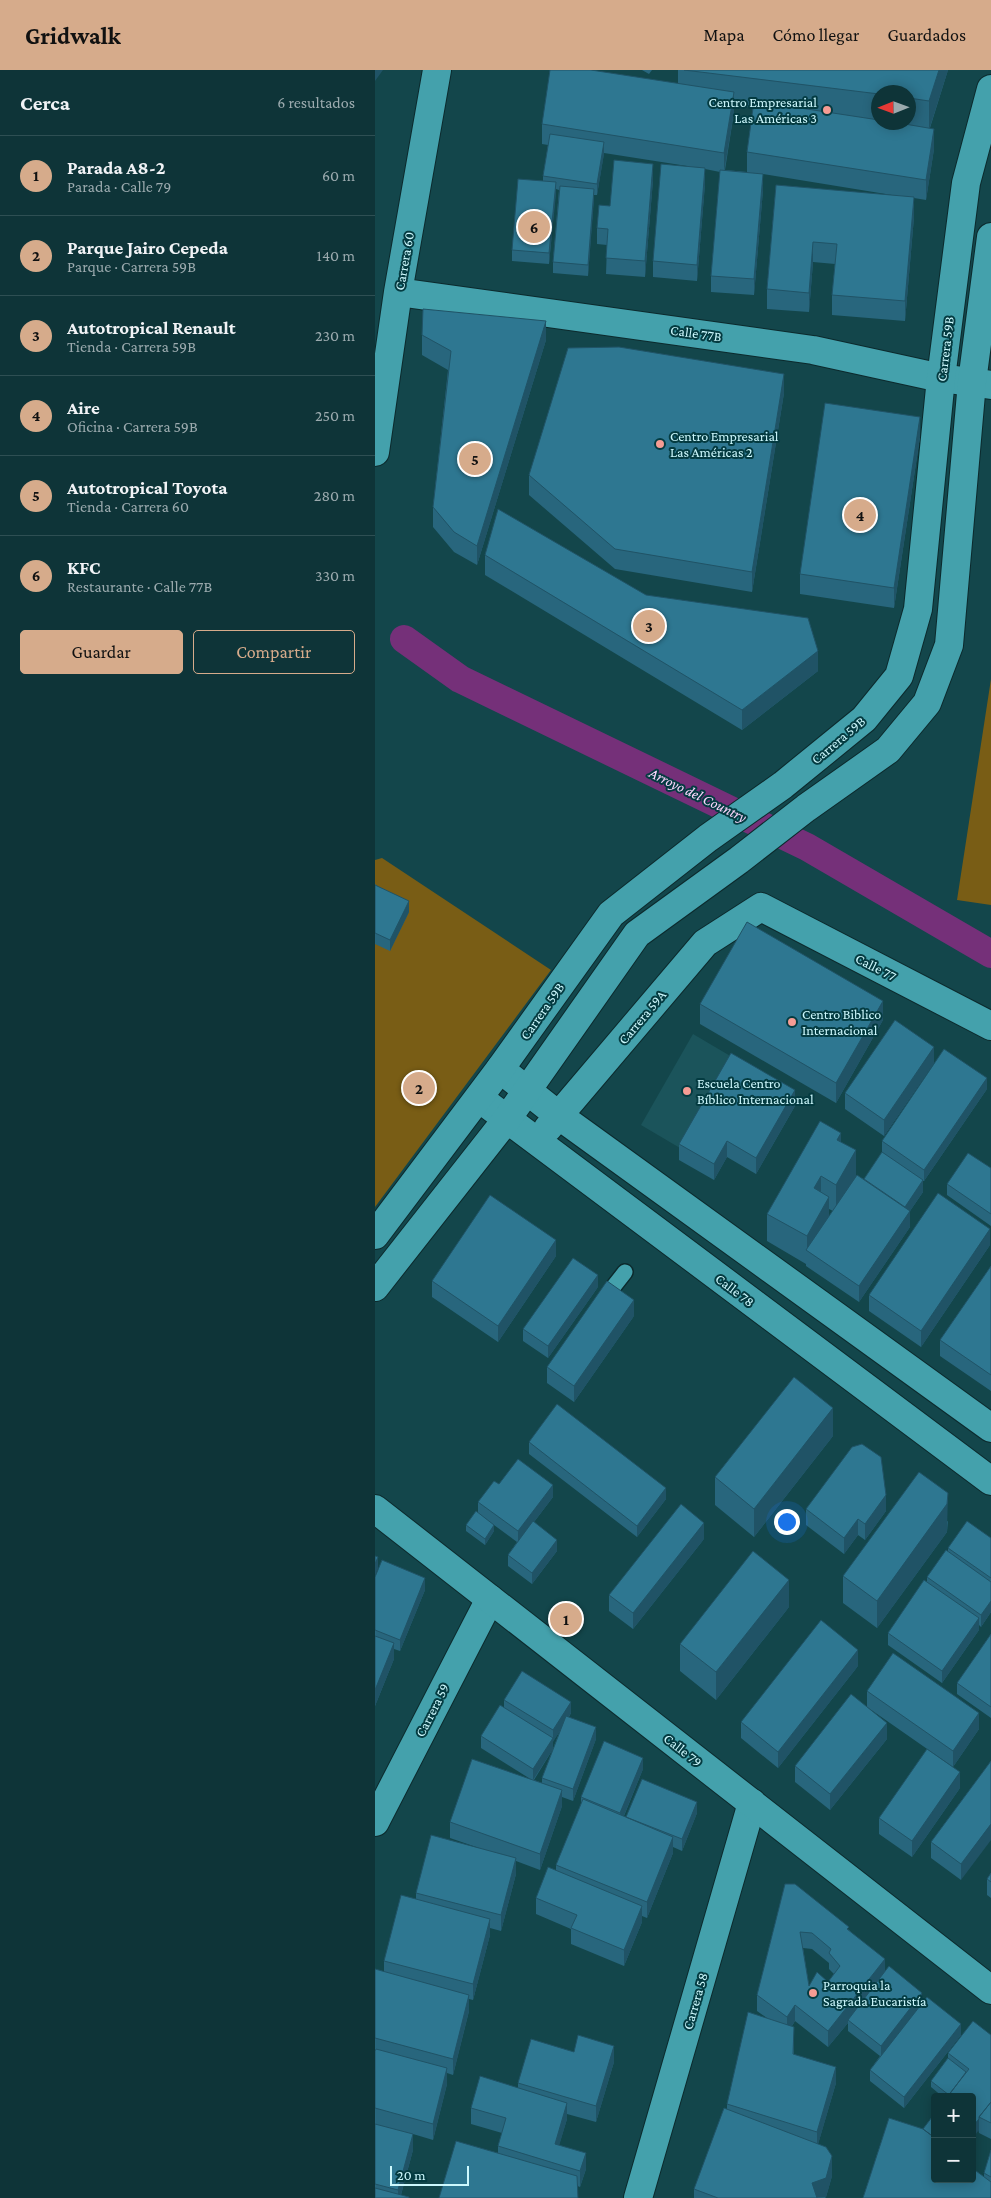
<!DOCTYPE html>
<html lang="es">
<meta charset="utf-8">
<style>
body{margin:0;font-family:"Crimson Pro",serif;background:#1c3f43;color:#f1f3f6}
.controls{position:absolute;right:15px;bottom:15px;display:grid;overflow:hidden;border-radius:5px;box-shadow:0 2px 12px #0003}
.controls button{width:45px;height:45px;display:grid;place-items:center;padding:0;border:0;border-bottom:1px solid #2e4f53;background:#0e3438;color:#f1f3f6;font:25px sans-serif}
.compass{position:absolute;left:496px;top:15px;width:45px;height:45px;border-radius:50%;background:#0e3438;box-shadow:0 2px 12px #0003;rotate:269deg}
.scale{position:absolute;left:15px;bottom:12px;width:79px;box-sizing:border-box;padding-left:5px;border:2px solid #cdf8fd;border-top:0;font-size:14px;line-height:18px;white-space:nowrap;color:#cdf8fd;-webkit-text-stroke:4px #043b41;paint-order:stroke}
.you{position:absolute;left:411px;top:1451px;width:18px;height:18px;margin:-12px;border:4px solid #fff;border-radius:50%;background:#1a73e8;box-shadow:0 0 0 8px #1a73e833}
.badge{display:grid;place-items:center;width:32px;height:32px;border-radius:50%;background:#d6ab8b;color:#111;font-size:16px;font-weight:700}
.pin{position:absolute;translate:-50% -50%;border:2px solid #fff;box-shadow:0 1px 5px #0006}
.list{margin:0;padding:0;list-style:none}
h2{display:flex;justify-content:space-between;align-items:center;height:65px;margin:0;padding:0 20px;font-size:21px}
h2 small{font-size:16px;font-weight:400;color:#9baaae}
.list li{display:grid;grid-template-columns:32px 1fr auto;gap:15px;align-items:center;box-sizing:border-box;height:80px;padding:0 20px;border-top:1px solid #2e4f53}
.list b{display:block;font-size:19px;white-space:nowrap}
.list p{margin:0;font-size:16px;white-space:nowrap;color:#9baaae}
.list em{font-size:16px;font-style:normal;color:#9baaae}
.actions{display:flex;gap:10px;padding:15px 20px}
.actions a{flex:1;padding:11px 0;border:1px solid #d6ab8b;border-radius:5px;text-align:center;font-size:18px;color:#d6ab8b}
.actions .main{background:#d6ab8b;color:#111}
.map{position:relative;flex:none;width:616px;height:2128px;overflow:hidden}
header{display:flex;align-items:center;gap:30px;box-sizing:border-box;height:70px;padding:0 25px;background:#d6ab8b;color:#111}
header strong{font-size:24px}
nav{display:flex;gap:28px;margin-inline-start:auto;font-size:18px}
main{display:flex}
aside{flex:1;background:#0e3438}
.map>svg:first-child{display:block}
</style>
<header>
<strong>Gridwalk</strong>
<nav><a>Mapa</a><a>Cómo llegar</a><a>Guardados</a></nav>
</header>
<main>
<aside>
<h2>Cerca<small>6 resultados</small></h2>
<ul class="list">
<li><span class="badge">1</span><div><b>Parada A8-2</b><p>Parada · Calle 79</p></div><em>60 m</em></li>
<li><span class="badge">2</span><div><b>Parque Jairo Cepeda</b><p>Parque · Carrera 59B</p></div><em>140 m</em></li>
<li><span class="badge">3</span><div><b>Autotropical Renault</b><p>Tienda · Carrera 59B</p></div><em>230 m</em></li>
<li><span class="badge">4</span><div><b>Aire</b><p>Oficina · Carrera 59B</p></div><em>250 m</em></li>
<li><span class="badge">5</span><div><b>Autotropical Toyota</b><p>Tienda · Carrera 60</p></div><em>280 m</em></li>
<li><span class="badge">6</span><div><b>KFC</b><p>Restaurante · Calle 77B</p></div><em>330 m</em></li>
</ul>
<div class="actions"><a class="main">Guardar</a><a>Compartir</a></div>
</aside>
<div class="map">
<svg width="616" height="2128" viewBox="0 0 616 2128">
<rect width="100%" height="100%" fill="#13464b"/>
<!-- built -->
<path fill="#1b545b" d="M318 964 357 987 305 1078 266 1055Z"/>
<!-- green -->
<path fill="#795d15" d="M616 609V835L582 830Z
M7 788 176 900 0 1137V790Z"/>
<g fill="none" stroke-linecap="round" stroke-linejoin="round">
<!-- canal -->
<path stroke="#753079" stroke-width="28" d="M29 569 85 609 432 777 616 884"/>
<!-- lane casing -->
<g stroke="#0c2a2d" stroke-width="18">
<path id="lane" d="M239 1216 250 1202"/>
</g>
<!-- street casing -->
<g stroke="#0c2a2d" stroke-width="30">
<path id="street" d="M23 222 438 280 566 308 616 315
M0 382 23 222 62 0
M125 999 183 1045 616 1358
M104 1028 616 1411
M173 1058 330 873 386 837 616 956
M0 1752 115 1529
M263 2128 377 1733"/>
</g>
<!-- secondary casing -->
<g stroke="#0c2a2d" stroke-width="30">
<path id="secondary" d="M0 1165 125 999 236 844 333 768 408 715 489 649 524 606 543 539 566 308 591 113 616 19
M0 1217 132 1049 262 864 364 790 431 738 513 680 552 633 574 575 597 312 616 167
M0 1439 616 1920"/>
</g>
<!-- lane -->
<use href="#lane" stroke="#44a1ac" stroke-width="15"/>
<!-- street -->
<use href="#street" stroke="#44a1ac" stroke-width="28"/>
<!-- secondary -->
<use href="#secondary" stroke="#44a1ac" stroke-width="28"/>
</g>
<!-- wall -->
<path fill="#28667d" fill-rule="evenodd" d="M267 0H277L274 4Z
M303 0H573L555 58 559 79 551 130 539 128V147L530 251 457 245V225L460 194 438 192 434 242 392 239V219L401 115 523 126 388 104V120L379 225 336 222V206L345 102 330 99V114L322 211 278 207V191L312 96 229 83 222 125H219L213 206 178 203V192L184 120 181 119 174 194 137 191V180L168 111V106L173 75 167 74V54L303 13ZM504 22H534V52H504ZM359 35 378 38 372 82V102L350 100 359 42Z
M278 110 270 207 231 204 232 175 222 174V158L235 136Z
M47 265 171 270 102 495 79 482 58 457V437L73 300 47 285Z
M409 323 377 522 240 499 154 425V405Z
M545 367 519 538 425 524V504Z
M110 485 271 525 443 601 367 660 110 505Z
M0 814 34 842 15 881 0 874Z
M325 934 508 950 461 1033 325 954Z
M559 993 509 1066 470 1039V1023Z
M612 1019 549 1111H548V1122L535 1141V1157L484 1232 431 1196V1194L392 1171V1144L466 1072 481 1106 489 1109 507 1082V1071ZM454 1139 458 1141 454 1146Z
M420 1036 381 1104 352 1087 339 1110 304 1090V1074Z
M616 1098V1156L572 1125V1114Z
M615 1175 546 1277 494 1241V1225Z
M181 1186 123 1272 57 1227V1211Z
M616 1196V1321L565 1286V1270Z
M223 1217 173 1288 148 1271V1259Z
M259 1246 199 1332 172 1313V1297Z
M458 1366 379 1467 340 1435V1407Z
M154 1372 291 1429 262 1467 154 1384Z
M124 1414 178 1427 159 1452 182 1481 157 1514 133 1496V1485L142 1472 119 1455V1461L110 1475 91 1461V1455L103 1443V1432Z
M431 1439 511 1441 490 1470 483 1465 469 1484 431 1455Z
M573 1451 572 1462 502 1558 468 1533V1506Z
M616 1468V1542L606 1557 604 1555V1560L567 1613 513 1575V1563L552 1512V1507L573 1482V1478Z
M329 1469 258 1559 234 1541V1525Z
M0 1507 50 1520 25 1581 19 1579V1589L0 1636Z
M414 1537 341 1630 305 1601V1574Z
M616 1564V1648L582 1624V1613Z
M483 1596 403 1698 366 1668V1652Z
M492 1621 604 1659 578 1697 492 1637Z
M129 1630 196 1643 194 1647 221 1669 198 1731 187 1727V1736L165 1800 141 1791V1804L126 1861 115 1858V1865L98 1930 94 1929V1941L78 2005 72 2003V2014L58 2070 38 2064V2080L26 2125 0 2128V1899L9 1902V1891L41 1829V1823L104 1778 75 1768V1752L157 1710 106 1678V1666L129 1637ZM185 1661 178 1679V1671ZM178 1679 167 1708V1713L159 1710Z
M512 1669 455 1740 420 1712V1696Z
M616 1691 586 1810 556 1788V1772Z
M268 1699 249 1746 251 1747 322 1743 307 1781 298 1777V1783L272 1848 267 1846V1852L249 1896 196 1874V1859L161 1844V1828L181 1801V1795L206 1734V1727Z
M585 1718 537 1787 504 1764V1748Z
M616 1803V1828L612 1825V1809Z
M410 1814 474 1860 510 1901 547 1933 586 1965 529 2038 495 2011V2000L505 1986 473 1961V1953L453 1977 420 1951 417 1956 419 1984 461 2013 443 2074 457 2106 451 2127 450 2128H319V2119L352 2040V2034L392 1948 382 1941V1925ZM428 1878 437 1879 454 1893V1899L459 1904 453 1912 434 1916Z
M616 1965V2069L604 2063 597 2027H568L556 2017V2011L573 1988V1983Z
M199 1982 239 1992 221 2052 192 2044V2049L184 2075 211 2099 205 2117 123 2083V2076L127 2063 96 2054V2038L143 2018V2013Z
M560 2043V2109H597V2098L609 2107V2103L616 2080V2128H488L514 2048 548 2059Z"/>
<!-- shaded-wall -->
<path fill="#205366" d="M0 0H8L0 11Z
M564 0H573L554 60V31Z
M359 22V42L349 102V83Z
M559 59V79L551 130V110Z
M229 72V84L222 125V114Z
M278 94V110L270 207V191Z
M330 98V114L322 211V195Z
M388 104V120L379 225V209Z
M181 112V124L174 194V183Z
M219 119V130L213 206V195Z
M539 127V147L530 251V231Z
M438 172V192L434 242V223Z
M171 251V270L102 495V476Z
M409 304V323L377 522V502Z
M545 347V367L519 538V518Z
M443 581V601L367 660V640Z
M34 831V842L15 881V870Z
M508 931V950L461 1033V1013Z
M559 977V993L509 1066V1050Z
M612 1008V1019L549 1111V1100Z
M420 1020V1036L381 1104V1088Z
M466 1063V1091L462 1070Z
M352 1071V1087L339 1110V1094Z
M481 1080V1108L461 1143V1115Z
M446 1106V1134L439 1118Z
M548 1110V1122L535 1141V1157L484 1232V1216L528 1139Z
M454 1127V1155L432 1180V1166Z
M615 1159V1175L546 1277V1261Z
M181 1170V1186L123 1272V1256Z
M223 1205V1217L173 1288V1276Z
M259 1230V1246L199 1332V1316Z
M458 1338V1366L379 1467V1439Z
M178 1415V1427L143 1473V1461Z
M291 1418V1429L262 1467V1456Z
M573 1423 572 1462 502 1558V1531Z
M511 1425V1441L490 1470V1454Z
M483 1449V1465L469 1484V1468Z
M329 1453V1469L258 1559V1543Z
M119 1455V1461L110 1475V1469Z
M182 1470V1481L157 1514V1503Z
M3 1487V1499L0 1506V1494Z
M50 1508V1520L25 1581V1570Z
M414 1510V1537L341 1630V1602Z
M616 1531V1542L606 1557V1545Z
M604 1548V1560L567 1613V1601Z
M19 1573V1589L0 1636V1620Z
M483 1580V1596L403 1698V1682Z
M196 1632V1643L178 1672V1660Z
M604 1643V1659L578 1697V1681Z
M512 1653V1669L455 1740V1724Z
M221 1657V1669L198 1731V1719Z
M178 1668V1679L158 1710V1699Z
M268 1688V1699L245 1755V1743Z
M585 1702V1718L537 1787V1771Z
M187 1720V1736L165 1800V1784Z
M322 1732V1743L307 1781V1769Z
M616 1754V1770L586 1810V1794Z
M298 1767V1783L272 1848V1832Z
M141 1788V1804L126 1861V1845Z
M267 1836V1852L249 1896V1880Z
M115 1849V1865L98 1930V1914Z
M510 1889V1905L473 1950V1953L453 1977V1961Z
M547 1923V1935L506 1987V1976Z
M94 1925V1941L78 2005V1989Z
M420 1935V1951L412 1963V1947Z
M586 1954V1965L529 2038V2027Z
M239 1976V1992L221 2052V2036Z
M461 1997V2013L442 2078V2062Z
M72 1998V2014L58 2070V2054Z
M192 2033V2049L180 2090V2074Z
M604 2049V2060L597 2069V2057Z
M38 2064V2080L25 2128H23V2120Z
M211 2083V2099L205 2117V2101Z
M457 2086V2106L451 2127 437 2128V2113Z"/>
<!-- building -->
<path fill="#2e7791" stroke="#205366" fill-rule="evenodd" d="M175 0H216L359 22 349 83 167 54Z
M309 0H564L554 31 534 28V22H504V24Z
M379 31 504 50V52H518L559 59 551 110 372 82Z
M175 64 229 72 222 114 168 106Z
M239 90 278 94 270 191 231 188 233 159 222 158 224 135 235 136Z
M286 94 330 98 322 195 278 191Z
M345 100 388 104 379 209 336 206Z
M143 109 181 112 174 183 137 180Z
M401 115 539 127 530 231 457 225 462 174 438 172 434 223 392 219Z
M185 116 219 119 213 195 178 192Z
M48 239 171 251 102 476 79 462 58 437 76 281 47 265Z
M244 277 409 304 377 502 240 479 154 405 193 278Z
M450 333 545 347 519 518 425 504Z
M123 439 271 525 433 548 443 581 367 640 110 485Z
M0 815 34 831 15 870 0 863Z
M372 852 508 931 461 1013 325 934Z
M520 950 559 977 509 1050 470 1023Z
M569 979 612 1008 549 1100 507 1071Z
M356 983 420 1020 381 1088 352 1071 339 1094 304 1074Z
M445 1051 466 1063 462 1070 481 1080 461 1115 446 1106 439 1118 454 1127 432 1166 392 1144Z
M507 1082 548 1110 530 1137 489 1109Z
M593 1083 616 1098V1144L572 1114Z
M482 1105 535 1141 484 1216 431 1180Z
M563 1123 615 1159 546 1261 494 1225Z
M115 1125 181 1170 123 1256 57 1211Z
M198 1188 223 1205 173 1276 148 1259Z
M616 1196V1305L565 1270Z
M232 1211 259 1230 199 1316 172 1297Z
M419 1307 458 1338 379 1439 340 1407Z
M182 1334 291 1418 262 1456 154 1372Z
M487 1374 506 1387 511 1425 490 1454 483 1449 469 1468 431 1439 477 1377Z
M143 1389 178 1415 143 1461 103 1432 119 1411 124 1414Z
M544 1402 573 1423 572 1434 502 1531 468 1506Z
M306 1434 329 1453 258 1543 234 1525Z
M101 1441 119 1455 110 1469 91 1455Z
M158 1451 182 1470 157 1503 133 1485Z
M592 1451 616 1468V1508L573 1478Z
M571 1480 616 1512V1531L606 1545 552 1507Z
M378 1481 414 1510 341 1602 305 1574Z
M0 1486 3 1487 0 1494Z
M7 1490 50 1508 25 1570 0 1560V1507Z
M549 1510 604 1548 567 1601 513 1563Z
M446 1550 483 1580 403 1682 366 1652Z
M616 1564V1637L582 1613Z
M0 1566 19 1573 0 1620Z
M518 1583 604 1643 578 1681 492 1621Z
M147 1601 196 1632 178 1660 129 1630Z
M476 1624 512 1653 455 1724 420 1696Z
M125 1635 178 1668 158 1699 106 1666Z
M191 1646 221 1657 198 1719 167 1708Z
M229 1671 268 1688 245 1743 206 1727Z
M552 1679 585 1702 537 1771 504 1748Z
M97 1689 187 1720 165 1784 75 1752Z
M616 1691V1754L586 1794 556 1772Z
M267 1709 322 1732 307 1769 251 1747Z
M208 1729 298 1767 272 1832 181 1795Z
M56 1765 141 1788 126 1845 41 1823Z
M173 1797 267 1836 249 1880 196 1858 202 1845 161 1828Z
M616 1803V1812L612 1809Z
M410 1814H420L474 1857 472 1859 510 1889 453 1961 420 1935 412 1947 382 1925ZM425 1862 437 1863 456 1879 454 1883 465 1896 453 1912 442 1902 434 1916Z
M26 1825 115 1849 98 1914 9 1891Z
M514 1896 547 1923 506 1976 473 1950Z
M0 1899 94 1925 78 1989 0 1968Z
M552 1927 586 1954 529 2027 495 2000Z
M373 1942 419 1957 418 1984 461 1997 442 2062 352 2034Z
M598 1951 616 1965V2032L604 2047V2049L597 2057V2027H572L594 1999 573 1983Z
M203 1965 239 1976 221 2036 143 2013 156 1969 199 1982Z
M1 1979 72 1998 58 2054 0 2038V1981Z
M573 1988 591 2002 574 2025 556 2011Z
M105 2006 192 2033 180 2074 211 2083 205 2101 123 2076 131 2048 96 2038Z
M616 2032V2053L604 2047Z
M349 2038 451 2077 457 2086 451 2108 437 2113 442 2128H343L319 2119Z
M560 2043V2068L548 2059Z
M514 2048 548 2059 560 2068V2109H597V2098L616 2112V2128H488Z
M0 2054 38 2064 23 2120 0 2114Z
M81 2071 202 2106 203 2128H64Z
M616 2080V2107L609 2103Z
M0 2118 34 2127V2128H0Z"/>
<!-- markers -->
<g fill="#f59c94" stroke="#043b41" stroke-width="2">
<circle cx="452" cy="40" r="5"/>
<circle cx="285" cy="374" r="5"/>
<circle cx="417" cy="952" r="5"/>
<circle cx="312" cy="1021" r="5"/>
<circle cx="438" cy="1923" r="5"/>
</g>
<g text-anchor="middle" stroke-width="4" stroke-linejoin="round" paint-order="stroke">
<!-- poi labels -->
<g font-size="14" fill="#cdf8fd" stroke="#043b41" text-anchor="start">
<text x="442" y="37" text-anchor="end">Centro Empresarial<tspan x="442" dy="16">Las Américas 3</tspan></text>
<text x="295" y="371">Centro Empresarial<tspan x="295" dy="16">Las Américas 2</tspan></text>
<text x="427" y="949">Centro Biblico<tspan x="427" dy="16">Internacional</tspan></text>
<text x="322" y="1018">Escuela Centro<tspan x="322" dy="16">Bíblico Internacional</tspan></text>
<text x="448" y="1920">Parroquia la<tspan x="448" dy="16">Sagrada Eucaristía</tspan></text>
</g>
<!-- street labels -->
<g font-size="14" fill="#cdf8fd" stroke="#043b41">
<text transform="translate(29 191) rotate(-80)" y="5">Carrera 60</text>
<text transform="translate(321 263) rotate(8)" y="5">Calle 77B</text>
<text transform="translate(570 279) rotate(-83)" y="5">Carrera 59B</text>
<text transform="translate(463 670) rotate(-40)" y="5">Carrera 59B</text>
<text transform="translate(501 897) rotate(27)" y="5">Calle 77</text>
<text transform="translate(167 941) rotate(-55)" y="5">Carrera 59B</text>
<text transform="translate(267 947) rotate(-50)" y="5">Carrera 59A</text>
<text transform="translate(360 1220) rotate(37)" y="5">Calle 78</text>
<text transform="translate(57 1640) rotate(-63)" y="5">Carrera 59</text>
<text transform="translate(308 1680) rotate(38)" y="5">Calle 79</text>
<text transform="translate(320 1931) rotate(-74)" y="5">Carrera 58</text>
</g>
<!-- water labels -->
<g font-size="15" font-style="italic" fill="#fbd5fc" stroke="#043b41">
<text transform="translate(323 725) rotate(26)" y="5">Arroyo del Country</text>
</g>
</g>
</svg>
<div class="controls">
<button>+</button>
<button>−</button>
</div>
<svg class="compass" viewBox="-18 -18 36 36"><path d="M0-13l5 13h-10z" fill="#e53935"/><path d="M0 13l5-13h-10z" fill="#9baaae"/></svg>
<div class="scale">20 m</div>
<div class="you"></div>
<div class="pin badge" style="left:191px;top:1549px">1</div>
<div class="pin badge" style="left:44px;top:1018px">2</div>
<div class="pin badge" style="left:274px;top:556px">3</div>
<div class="pin badge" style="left:485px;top:445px">4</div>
<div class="pin badge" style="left:100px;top:389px">5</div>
<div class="pin badge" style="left:159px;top:157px">6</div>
</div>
</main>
